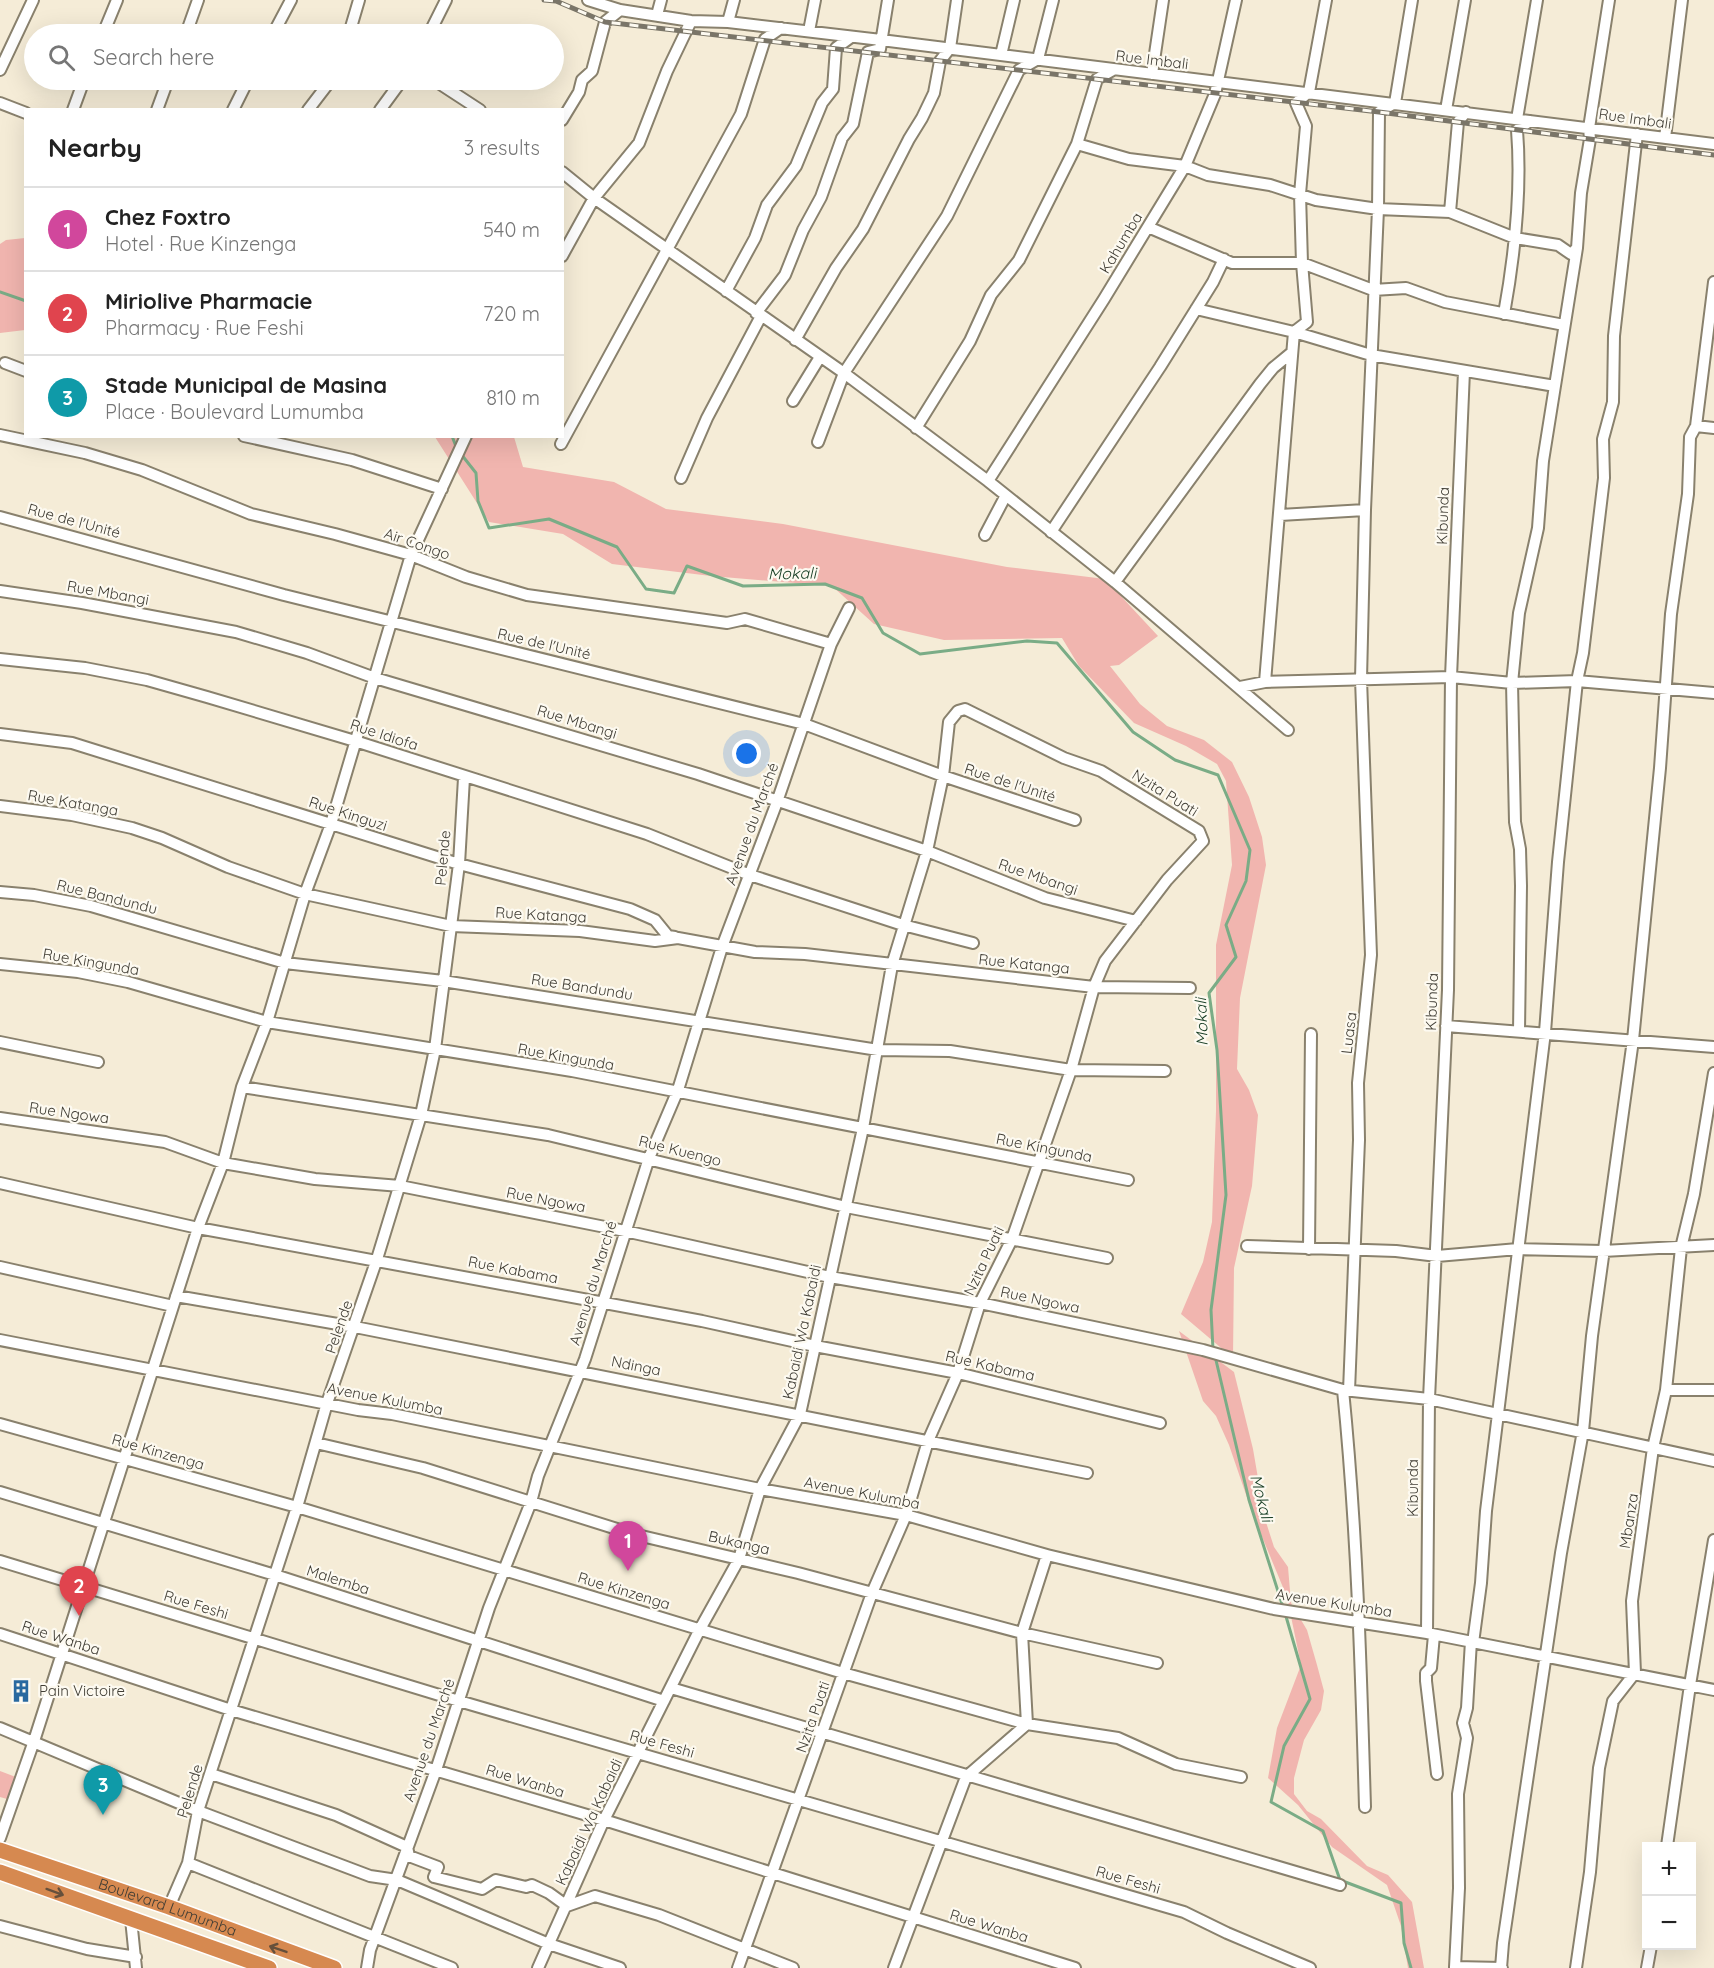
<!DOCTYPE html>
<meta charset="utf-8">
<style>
body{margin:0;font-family:Quicksand,sans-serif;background:#f2f2f2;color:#222}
.controls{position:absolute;right:18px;bottom:18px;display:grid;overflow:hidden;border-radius:0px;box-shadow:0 6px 24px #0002}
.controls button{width:54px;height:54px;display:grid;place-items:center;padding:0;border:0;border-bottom:2px solid #e0e0e0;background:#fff;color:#222;font:30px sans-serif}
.you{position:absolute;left:747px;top:754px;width:21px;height:21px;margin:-15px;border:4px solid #fff;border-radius:50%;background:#1a73e8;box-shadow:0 0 0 9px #1a73e833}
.badge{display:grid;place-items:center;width:39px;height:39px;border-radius:50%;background:#2969a0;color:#fff;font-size:20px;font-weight:700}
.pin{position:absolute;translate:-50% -50px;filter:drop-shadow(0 2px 3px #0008)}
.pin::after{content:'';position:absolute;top:32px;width:21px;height:18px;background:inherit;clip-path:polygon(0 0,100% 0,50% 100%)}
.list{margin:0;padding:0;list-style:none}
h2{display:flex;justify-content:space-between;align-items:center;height:78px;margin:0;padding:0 24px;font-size:26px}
h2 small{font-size:20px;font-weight:400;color:#767676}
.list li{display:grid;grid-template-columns:39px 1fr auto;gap:18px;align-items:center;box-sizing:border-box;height:84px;padding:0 24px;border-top:2px solid #e0e0e0}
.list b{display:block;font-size:22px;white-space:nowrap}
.list p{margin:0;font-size:20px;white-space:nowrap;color:#767676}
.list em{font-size:20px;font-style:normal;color:#767676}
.icon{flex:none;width:33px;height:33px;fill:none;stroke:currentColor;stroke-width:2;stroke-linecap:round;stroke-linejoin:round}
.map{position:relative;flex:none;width:1714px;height:1968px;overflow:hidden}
.search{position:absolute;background:#fff;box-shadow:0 6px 24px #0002;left:24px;top:24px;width:540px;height:66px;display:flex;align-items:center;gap:15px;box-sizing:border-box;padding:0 21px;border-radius:33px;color:#767676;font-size:22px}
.panel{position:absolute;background:#fff;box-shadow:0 6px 24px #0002;left:24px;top:108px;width:540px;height:330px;border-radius:0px}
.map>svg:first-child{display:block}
</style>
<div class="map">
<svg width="1714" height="1968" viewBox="0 0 1714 1968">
<rect width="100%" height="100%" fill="#f5ecd7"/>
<!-- green -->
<path fill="#f1b5af" d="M25 238V330L0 333V244L6 240Z
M435 437H514L523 467 614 482 666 509 783 524 1007 567 1105 579 1158 636 1119 665 1110 666 1140 704 1167 726 1204 740 1232 762 1249 797 1262 837 1266 865 1240 998 1237 1069 1249 1090 1258 1115 1252 1186 1234 1268 1233 1358 1181 1314 1203 1262 1212 1222 1216 1111V945L1232 865 1226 781 1217 764 1186 746 1134 723 1079 666 1062 638 944 640 874 624 832 586 711 576 612 564 563 534 489 522Z
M1179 1331 1234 1372 1253 1449 1265 1519 1274 1547 1288 1567 1291 1603 1307 1630 1317 1665 1324 1691 1321 1710 1304 1740 1294 1778V1794L1307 1811 1321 1819 1367 1866 1388 1875 1412 1902 1424 1968H1408L1401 1926 1387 1885 1332 1847 1298 1805 1268 1778 1277 1728 1301 1665 1287 1597 1253 1515 1229 1445 1216 1416 1203 1401Z
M0 1771 21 1779 7 1799 0 1797Z"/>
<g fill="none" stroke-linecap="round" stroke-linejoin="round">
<!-- stream -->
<path stroke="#7aac86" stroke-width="3" d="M0 292 26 301
M452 436 457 449
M461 454 476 473 478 501 489 528 549 519 617 547 646 589 674 593 687 566 743 586 825 584 862 598 883 633 920 654 1027 641 1057 643 1133 732 1175 760 1218 775 1250 850 1246 881 1226 925 1236 957 1209 993 1217 1050 1226 1195 1211 1310 1213 1350
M1215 1356 1249 1500 1283 1607
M1285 1613 1310 1699 1284 1746 1271 1802 1323 1831 1340 1880 1401 1903 1404 1943 1411 1968"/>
<!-- minor casing -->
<g stroke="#89816d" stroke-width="14">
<path id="minor" d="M588 0 620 10 691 21 728 22 881 40 1714 144
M657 15 661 0
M728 22 734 0
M809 31 815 0
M103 34 117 0
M186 34 198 0
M273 34 291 0
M349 34 359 0
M429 34 446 0
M1001 55 1014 0
M0 70 33 0
M1152 74 1163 0
M434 80 480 110
M0 103 26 113
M73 110 84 80
M157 110 168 80
M233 110 248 80
M308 110 331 80
M380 110 402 80
M1446 110 1465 0
M1517 119 1537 0
M562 120 579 92 582 80 592 71 605 22 620 10
M1665 138 1682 0
M1077 144 1129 159 1185 166 1208 175 1270 185 1316 200 1378 209 1450 212 1515 238 1558 245 1571 254 1577 248
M562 172 594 198 844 373 988 481 1115 582 1288 730
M1450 212 1458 122 1466 112
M1148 227 1232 263H1302L1373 290 1406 288 1445 302 1564 325
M562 256 594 198 639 143 667 71 691 21
M726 291 755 238 767 205 796 166 822 103 833 89 836 48 851 37
M1196 309 1294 332 1371 355 1555 386
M756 313 785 275 803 230 821 197 842 138 853 124 868 52 880 49 888 0
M1504 314C1515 253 1522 192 1517 130L1530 121
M1294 332 1307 322 1302 263 1300 194 1306 126 1296 103 1309 92 1326 0
M795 340 836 268 863 229 909 139 922 118 934 93 940 61 950 48 957 0
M5 363 26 371
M793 401 820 357
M1696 426 1714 428
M916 428 970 341 991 295 1019 260 1077 144 1097 79 1113 70
M0 435 85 453 142 470 251 514 335 534 411 555 466 577 527 595 727 623 745 619 831 644
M244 436 352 460 442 489
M818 442 844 373 947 216 1019 70 1038 59 1053 0
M561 444 741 114 765 39 781 28
M681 478 707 418 761 316
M988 481 1104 299 1185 166 1215 94 1236 0
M1280 515 1365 510
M0 517 284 595 804 724 943 776 1075 820
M1051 532 1160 367 1213 282 1224 259
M985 535 1005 497
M1115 582 1260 384 1273 368 1290 354
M0 591 82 603 236 632 307 653 375 678 698 774 927 851 1045 898 1136 921
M0 659 85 668 147 680 207 697 355 741 647 834 750 875 903 925 973 943
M1265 682 1294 332
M1240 687 1265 682 1451 677 1512 683 1577 681 1714 693
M0 734 72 743 459 864 630 909 655 920 668 936 675 937
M0 806 72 815 132 828 162 838 228 867 305 894 451 926 580 931 655 941 678 938 755 952 805 954 1094 987 1190 988
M0 892 34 895 91 906 285 963 443 981 878 1050 950 1051 1071 1070 1165 1071
M0 964 78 972 128 982 267 1022 572 1071 1128 1180
M1446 1026 1714 1047
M1519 1031 1521 886 1520 849 1515 822 1512 683 1519 613 1538 528 1543 461 1577 248 1581 193 1590 139 1589 128 1609 0
M0 1042 98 1062
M242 1087 548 1135 846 1207 1107 1258
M0 1118 165 1142 223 1163 315 1179 400 1186 625 1231 830 1277 980 1303 1203 1350 1343 1390 1429 1399 1714 1461
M0 1183 198 1228 702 1321 815 1346 958 1373 1160 1423
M1247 1246 1396 1251 1437 1256 1518 1249 1603 1251 1714 1245
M1309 1249 1311 1034
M0 1267 173 1306
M176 1296 355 1327 1087 1473
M0 1340 358 1410 392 1414 760 1489 906 1515 1047 1555 1274 1609 1427 1633 1714 1690
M1343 1390C1357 1529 1361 1668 1365 1807
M1666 1390H1714
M1349 1391 1359 1140 1358 1083 1371 955 1361 679 1365 510 1378 209 1379 112 1395 103 1412 0
M0 1424 297 1507 843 1673 1027 1724 1118 1738 1176 1764 1241 1777
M316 1443 423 1468 633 1534 798 1573 1022 1633 1157 1663
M0 1492 275 1575 664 1701
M0 1561 459 1701 1184 1912 1227 1933 1310 1968
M1427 1633 1429 1399 1448 990 1451 677 1464 371
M0 1634 231 1710 604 1820 1075 1968
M1434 1635 1431 1668 1426 1673V1681L1437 1774
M1471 1641 1467 1708 1463 1723 1467 1738 1458 1794 1459 1888 1455 1967 1502 1968
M1473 1643 1481 1583 1486 1511 1545 1032 1558 862 1577 681 1583 653 1604 478 1603 439 1613 402 1614 336 1637 134
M671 1688 1340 1885
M0 1728 198 1811 370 1876 397 1880 549 1944 620 1968
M211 1774 336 1815 407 1847 409 1856 438 1867 434 1877 482 1889 496 1880 526 1887 532 1885 549 1893 567 1906 595 1896 659 1915 793 1968
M0 1838 34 1741 198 1228 223 1163 242 1087 267 1022 305 894 331 824 411 555 466 436
M1667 1846 1690 1685 1714 1540
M188 1863 452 1968
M169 1907 188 1863 198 1811 297 1507 327 1403 377 1259 421 1115 435 1049 451 926 459 864 464 778
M131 1919 136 1968
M0 1926 87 1949 136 1957
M367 1968 370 1950 436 1770 489 1608 531 1502 538 1476 585 1359 649 1158 678 1090 722 947 777 802 831 644 849 608
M538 1968 604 1820 700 1629 739 1559 760 1489 800 1414 863 1128 892 965 927 851 943 776 949 722 958 711 965 709 1064 758 1101 771 1199 831 1203 841 1167 880 1105 961 1094 987 1071 1070 1012 1239 980 1303 958 1373 928 1441 906 1515 872 1593 738 1968
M894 1968 966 1777 1027 1724 1022 1633 1047 1555
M1501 1968 1503 1943 1561 1553 1583 1431 1592 1336 1633 1040 1660 768 1671 614 1688 494 1690 437 1696 426 1714 282
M1576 1968 1590 1872 1599 1768 1613 1701 1635 1673 1632 1601 1653 1448 1666 1390 1681 1248 1694 1194 1714 1073
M1647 1968 1651 1946"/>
</g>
<!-- highway casing -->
<g stroke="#fff" stroke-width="18">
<g id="highway">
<path id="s1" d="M0 1850 169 1907 334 1968"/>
<path d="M0 1872 269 1968"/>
</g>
</g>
<!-- minor -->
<use href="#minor" stroke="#fff" stroke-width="10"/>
<!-- highway -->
<use href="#highway" stroke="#d68950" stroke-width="15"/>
<!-- rail casing -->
<g stroke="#7a7568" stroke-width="5">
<path id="rail" d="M544 0 556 1 605 22 1379 112 1714 155"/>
</g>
<!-- rail -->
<use href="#rail" stroke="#fdfaf1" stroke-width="3" stroke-dasharray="9" stroke-linecap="butt"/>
</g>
<!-- one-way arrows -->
<defs><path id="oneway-shaft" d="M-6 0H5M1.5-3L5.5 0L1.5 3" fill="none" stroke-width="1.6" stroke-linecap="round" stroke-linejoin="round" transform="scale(1.5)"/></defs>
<g stroke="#66503b">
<use href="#oneway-shaft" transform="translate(55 1892) rotate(20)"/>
<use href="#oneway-shaft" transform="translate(278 1949) rotate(-161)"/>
</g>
<!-- icons -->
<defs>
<g id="building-bare" transform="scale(1.8)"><path d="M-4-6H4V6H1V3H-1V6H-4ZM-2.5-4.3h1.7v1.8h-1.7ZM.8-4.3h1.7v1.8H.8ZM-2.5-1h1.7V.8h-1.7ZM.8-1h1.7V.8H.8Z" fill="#2969a0" stroke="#fdfaf1" stroke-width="2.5" paint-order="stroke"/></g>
</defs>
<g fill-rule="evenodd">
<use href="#building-bare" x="21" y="1691"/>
</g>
<g text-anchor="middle" stroke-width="4.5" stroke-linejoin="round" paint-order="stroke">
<!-- street labels -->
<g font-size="15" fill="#403d34" stroke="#fdfaf1">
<text transform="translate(1152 60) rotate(7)" y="5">Rue Imbali</text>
<text transform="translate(1635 119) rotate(8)" y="5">Rue Imbali</text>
<text transform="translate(1121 243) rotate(-59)" y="5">Kahumba</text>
<text transform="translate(1443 516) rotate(-88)" y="5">Kibunda</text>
<text transform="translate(74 521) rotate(15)" y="5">Rue de l'Unité</text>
<text transform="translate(417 544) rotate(19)" y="5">Air Congo</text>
<text transform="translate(108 593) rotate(10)" y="5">Rue Mbangi</text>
<text transform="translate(544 644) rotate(13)" y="5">Rue de l'Unité</text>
<text transform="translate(577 722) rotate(17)" y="5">Rue Mbangi</text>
<text transform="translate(384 735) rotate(18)" y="5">Rue Idiofa</text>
<text transform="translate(1010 783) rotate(18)" y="5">Rue de l'Unité</text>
<text transform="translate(1165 793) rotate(32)" y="5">Nzita Puati</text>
<text transform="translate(73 803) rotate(10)" y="5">Rue Katanga</text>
<text transform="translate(348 814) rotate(18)" y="5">Rue Kinguzi</text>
<text transform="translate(752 824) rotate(-70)" y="5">Avenue du Marché</text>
<text transform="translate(443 858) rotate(-85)" y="5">Pelende</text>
<text transform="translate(1038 877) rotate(19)" y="5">Rue Mbangi</text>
<text transform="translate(107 897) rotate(14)" y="5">Rue Bandundu</text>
<text transform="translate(541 915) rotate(3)" y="5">Rue Katanga</text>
<text transform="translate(91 962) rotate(10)" y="5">Rue Kingunda</text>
<text transform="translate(1024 964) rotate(6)" y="5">Rue Katanga</text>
<text transform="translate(582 987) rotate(9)" y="5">Rue Bandundu</text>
<text transform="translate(1432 1002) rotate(-88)" y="5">Kibunda</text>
<text transform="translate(1349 1033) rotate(-83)" y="5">Luasa</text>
<text transform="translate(566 1057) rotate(10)" y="5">Rue Kingunda</text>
<text transform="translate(69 1113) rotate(8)" y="5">Rue Ngowa</text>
<text transform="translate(1044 1148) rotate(11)" y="5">Rue Kingunda</text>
<text transform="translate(680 1151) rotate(14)" y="5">Rue Kuengo</text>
<text transform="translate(546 1200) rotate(11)" y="5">Rue Ngowa</text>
<text transform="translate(984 1261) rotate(-65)" y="5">Nzita Puati</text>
<text transform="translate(513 1270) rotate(11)" y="5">Rue Kabama</text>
<text transform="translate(593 1283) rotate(-73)" y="5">Avenue du Marché</text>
<text transform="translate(1040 1300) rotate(12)" y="5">Rue Ngowa</text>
<text transform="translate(339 1327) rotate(-71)" y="5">Pelende</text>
<text transform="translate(802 1332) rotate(-78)" y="5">Kabaidi Wa Kabaidi</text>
<text transform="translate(636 1366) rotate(11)" y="5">Ndinga</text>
<text transform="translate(990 1366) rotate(13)" y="5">Rue Kabama</text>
<text transform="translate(385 1399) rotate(11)" y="5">Avenue Kulumba</text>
<text transform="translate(158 1452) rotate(16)" y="5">Rue Kinzenga</text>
<text transform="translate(1413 1488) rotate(-90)" y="5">Kibunda</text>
<text transform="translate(862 1493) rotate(11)" y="5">Avenue Kulumba</text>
<text transform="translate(1629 1521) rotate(-81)" y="5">Mbanza</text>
<text transform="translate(739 1543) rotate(13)" y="5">Bukanga</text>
<text transform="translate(338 1580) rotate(18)" y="5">Malemba</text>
<text transform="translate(624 1591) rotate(17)" y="5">Rue Kinzenga</text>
<text transform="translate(1334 1603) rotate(9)" y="5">Avenue Kulumba</text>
<text transform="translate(196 1605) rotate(17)" y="5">Rue Feshi</text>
<text transform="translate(61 1638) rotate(18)" y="5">Rue Wanba</text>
<text transform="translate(813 1717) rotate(-71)" y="5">Nzita Puati</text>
<text transform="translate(429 1740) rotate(-71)" y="5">Avenue du Marché</text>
<text transform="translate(662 1744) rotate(16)" y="5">Rue Feshi</text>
<text transform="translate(525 1781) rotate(17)" y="5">Rue Wanba</text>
<text transform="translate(190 1791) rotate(-73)" y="5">Pelende</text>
<text transform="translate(589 1822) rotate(-65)" y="5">Kabaidi Wa Kabaidi</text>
<text transform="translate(1128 1880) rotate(16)" y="5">Rue Feshi</text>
<text dy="5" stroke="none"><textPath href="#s1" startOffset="177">Boulevard Lumumba</textPath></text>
<text transform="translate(989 1926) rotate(17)" y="5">Rue Wanba</text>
</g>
<!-- poi labels -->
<g font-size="15" fill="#403d34" stroke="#fdfaf1" text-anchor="start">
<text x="39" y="1696">Pain Victoire</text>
</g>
<!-- water labels -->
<g font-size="16" font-style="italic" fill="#133a20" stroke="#fdfaf1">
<text transform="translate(792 573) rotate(-1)" y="6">Mokali</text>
<text transform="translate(1201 1022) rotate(-92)" y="6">Mokali</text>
<text transform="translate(1262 1498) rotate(75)" y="6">Mokali</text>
</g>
</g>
</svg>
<div class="controls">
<button>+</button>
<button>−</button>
</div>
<div class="you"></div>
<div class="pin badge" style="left:628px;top:1571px;background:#d1479c">1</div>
<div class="pin badge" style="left:79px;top:1616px;background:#e0444e">2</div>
<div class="pin badge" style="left:103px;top:1815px;background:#0f9aa8">3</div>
<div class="search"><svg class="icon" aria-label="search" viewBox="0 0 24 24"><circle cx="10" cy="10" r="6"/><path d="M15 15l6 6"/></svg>Search here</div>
<section class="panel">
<h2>Nearby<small>3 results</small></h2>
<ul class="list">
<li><span class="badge" style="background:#d1479c">1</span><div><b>Chez Foxtro</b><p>Hotel · Rue Kinzenga</p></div><em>540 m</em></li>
<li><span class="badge" style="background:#e0444e">2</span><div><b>Miriolive Pharmacie</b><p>Pharmacy · Rue Feshi</p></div><em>720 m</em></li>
<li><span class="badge" style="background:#0f9aa8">3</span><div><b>Stade Municipal de Masina</b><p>Place · Boulevard Lumumba</p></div><em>810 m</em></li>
</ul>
</section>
</div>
